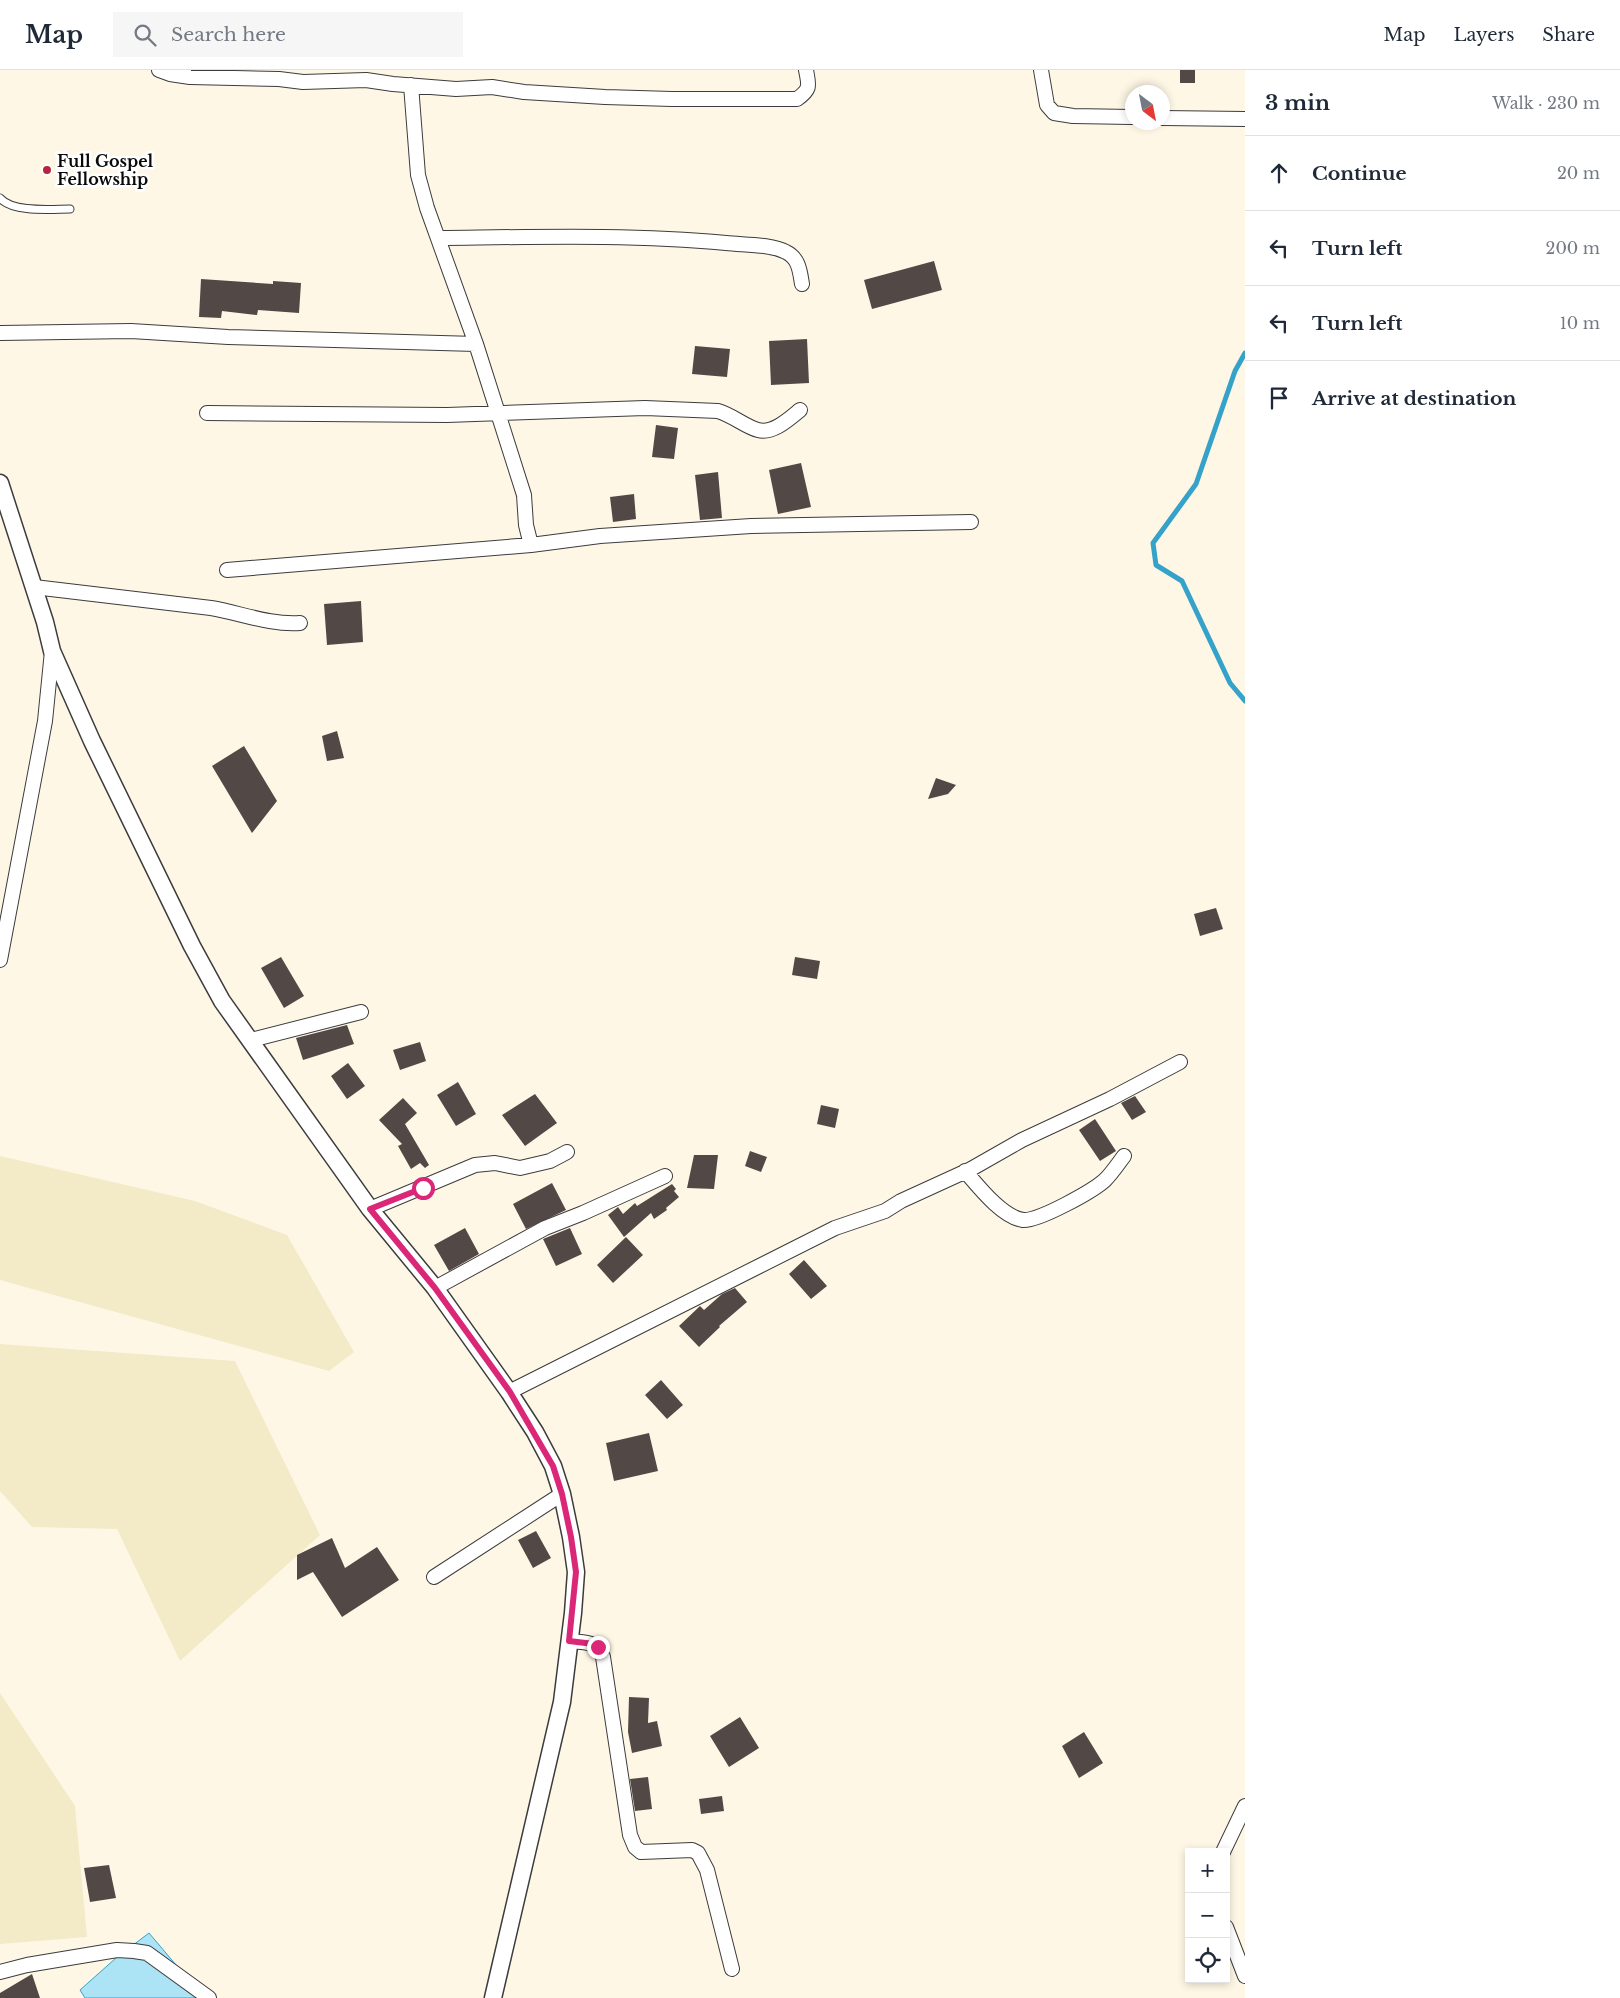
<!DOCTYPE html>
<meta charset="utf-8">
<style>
body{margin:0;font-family:"Libre Baskerville",serif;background:#f6f6f7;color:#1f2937}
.controls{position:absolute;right:15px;bottom:15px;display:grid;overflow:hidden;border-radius:0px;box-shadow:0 2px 8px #0003}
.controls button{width:45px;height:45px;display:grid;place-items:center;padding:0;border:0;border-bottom:1px solid #e0e1e3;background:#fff;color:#1f2937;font:25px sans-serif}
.compass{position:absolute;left:1125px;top:15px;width:45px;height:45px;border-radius:50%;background:#fff;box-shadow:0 2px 8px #0003;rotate:148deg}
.stop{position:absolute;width:15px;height:15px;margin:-11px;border:4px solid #db2777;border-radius:50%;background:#fff}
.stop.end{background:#db2777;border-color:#fff;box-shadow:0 1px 5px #0008}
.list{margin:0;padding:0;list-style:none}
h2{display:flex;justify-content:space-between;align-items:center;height:65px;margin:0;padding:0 20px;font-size:21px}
h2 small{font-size:16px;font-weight:400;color:#747a83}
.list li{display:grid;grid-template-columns:32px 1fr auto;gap:15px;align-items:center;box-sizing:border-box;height:75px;padding:0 20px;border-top:1px solid #e0e1e3}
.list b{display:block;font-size:19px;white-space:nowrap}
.list em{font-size:16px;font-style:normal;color:#747a83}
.icon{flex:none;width:28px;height:28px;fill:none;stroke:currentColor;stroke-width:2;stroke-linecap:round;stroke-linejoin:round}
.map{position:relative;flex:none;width:1245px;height:1928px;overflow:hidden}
header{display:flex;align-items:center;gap:30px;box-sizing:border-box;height:70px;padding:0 25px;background:#fff;border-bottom:1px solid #e0e1e3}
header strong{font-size:24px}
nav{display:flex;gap:28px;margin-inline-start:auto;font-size:18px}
.search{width:350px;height:45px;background:#f6f6f7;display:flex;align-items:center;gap:12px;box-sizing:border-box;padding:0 18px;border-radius:0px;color:#747a83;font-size:19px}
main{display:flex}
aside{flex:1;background:#fff}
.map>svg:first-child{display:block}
</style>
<header>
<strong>Map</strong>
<div class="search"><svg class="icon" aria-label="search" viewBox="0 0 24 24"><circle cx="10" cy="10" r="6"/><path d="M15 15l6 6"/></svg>Search here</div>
<nav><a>Map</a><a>Layers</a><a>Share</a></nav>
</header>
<main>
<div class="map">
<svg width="1245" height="1928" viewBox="0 0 1245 1928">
<rect width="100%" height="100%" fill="#fff7e6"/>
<!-- farmland -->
<path fill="#f3eac8" d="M0 1086 195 1131 287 1165 354 1282 329 1301 0 1210Z
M0 1274 235 1291 320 1465 180 1591 117 1459 32 1457 0 1421Z
M0 1623 75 1736 87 1867 0 1874Z"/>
<!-- water -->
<path fill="#ace3f5" stroke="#35a2ca" d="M149 1863 204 1928H85L80 1920 116 1888Z"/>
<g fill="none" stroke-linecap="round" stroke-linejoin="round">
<!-- stream -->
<path stroke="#35a2ca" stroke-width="5" d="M1245 283 1235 301 1196 414 1153 473 1156 495 1182 511 1230 613 1245 631"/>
</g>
<!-- building -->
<path fill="#524946" d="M1180 0H1195V13H1180Z
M934 191 942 220 872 239 864 210Z
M201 209 273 214V211L301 213 299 243 258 240 257 245 222 241 221 248 199 247Z
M807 269 809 313 771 315 769 271Z
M695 276 730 279 727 307 692 304Z
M656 355 678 358 674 389 652 387Z
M801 393 811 437 778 444 769 400Z
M718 402 722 448 700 450 695 405Z
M634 424 636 449 613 452 610 427Z
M361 531 363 572 327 575 324 534Z
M337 661 344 688 327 691 322 666Z
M244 676 277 731 252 763 212 696Z
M936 708 956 715 948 724 928 729Z
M1216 838 1223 859 1200 866 1194 844Z
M281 887 304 926 284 938 261 898Z
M795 887 820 891 817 909 792 905Z
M347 955 354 974 303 990 296 968Z
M420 972 426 991 400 1000 393 980Z
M348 993 365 1016 347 1029 331 1006Z
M458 1012 476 1044 456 1056 437 1025Z
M535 1024 557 1053 525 1076 502 1045Z
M1135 1026 1146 1042 1132 1050 1121 1033Z
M403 1028 417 1043 405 1054 429 1095 425 1098 420 1093 411 1099 398 1076 402 1074 379 1050Z
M821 1035 839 1039 835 1058 817 1054Z
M1095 1049 1116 1081 1100 1091 1079 1060Z
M750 1081 767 1087 761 1102 745 1096Z
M694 1085H718L714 1119 687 1118Z
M552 1113 566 1140 526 1159 513 1134Z
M672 1114 676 1119 674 1121 679 1127 666 1138 667 1140 654 1149 651 1143 624 1167 608 1145 618 1137 623 1144 635 1133 637 1136Z
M465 1158 479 1184 449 1201 434 1175Z
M570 1158 582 1184 556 1196 543 1169Z
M626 1167 643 1185 613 1213 597 1195Z
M804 1190 827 1216 811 1229 789 1204Z
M735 1218 747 1232 719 1256 720 1257 699 1277 679 1256 700 1236 704 1240 722 1224Z
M661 1310 683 1335 667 1349 645 1325Z
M649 1363 658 1401 614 1411 606 1373Z
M536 1461 551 1488 533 1498 518 1470Z
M332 1468 345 1498 377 1477 399 1510 342 1547 313 1502 297 1510V1485Z
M629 1627 649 1628 648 1653 657 1651 662 1676 632 1683 628 1662Z
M740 1647 759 1678 729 1697 710 1666Z
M1084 1662 1103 1693 1079 1708 1062 1676Z
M648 1707 652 1739 635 1741 630 1709Z
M722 1726 724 1741 701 1744 699 1729Z
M109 1795 116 1828 90 1832 84 1798Z
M32 1904 40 1928H0V1923Z"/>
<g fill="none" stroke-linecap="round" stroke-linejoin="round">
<!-- service casing -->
<g stroke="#3c3c3c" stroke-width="9">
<path id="service" d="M0 128C13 143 52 139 70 139"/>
</g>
<!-- minor casing -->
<g stroke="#3c3c3c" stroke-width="16">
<path id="minor" d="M159 0 170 4 190 7 279 9 303 12 366 10 393 14 456 19 492 17 524 22 605 27 672 29H797C811 19 809 16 806 0
M1041 0 1047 35 1054 43 1073 46 1132 47
M411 15 418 105 427 138 476 274 524 425 526 455 531 475
M1162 48 1245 49
M438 168C534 167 631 164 726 173 744 175 771 174 786 182 799 188 800 202 802 214
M0 263 131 261 228 267 476 274
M207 343 447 345 645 338 718 341C732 345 746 357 758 360 773 364 789 349 800 340
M227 500 531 475 600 466 751 456 971 452
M34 517 211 538C241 543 269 555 300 553
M0 890 45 651 52 581
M251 970 361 942
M965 1101C978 1116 1002 1147 1023 1150 1039 1151 1093 1121 1105 1110 1112 1103 1118 1094 1124 1086
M370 1139 475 1095 495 1093 520 1098 550 1091 567 1082
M435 1218 545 1158 583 1143 665 1106
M509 1322 835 1158 885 1141 901 1131 971 1099 1022 1070 1110 1029 1180 992
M434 1507 562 1424
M569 1571C586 1573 595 1570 603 1587L630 1765 635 1777 641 1782 692 1780 698 1783 707 1800 732 1899
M1223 1782 1245 1736
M1226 1857 1245 1906
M0 1902 27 1895 117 1880 134 1881 147 1883 209 1928"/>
</g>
<!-- tertiary casing -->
<g stroke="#3c3c3c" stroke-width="19">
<path id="tertiary" d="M0 413 45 552 52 581 92 671 192 876 222 931 370 1139 435 1218 509 1322 535 1362 553 1396 562 1424 571 1467 576 1502 573 1543 562 1632 493 1928"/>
</g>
<!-- service -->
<use href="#service" stroke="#fff" stroke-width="7"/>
<!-- minor -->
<use href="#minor" stroke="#fff" stroke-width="14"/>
<!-- tertiary -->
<use href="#tertiary" stroke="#fff" stroke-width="16"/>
</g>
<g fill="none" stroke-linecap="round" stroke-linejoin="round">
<!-- route -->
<path stroke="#db2777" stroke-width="6" d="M423 1118 370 1139 435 1218 510 1322 553 1396 562 1424 571 1467 576 1502 569 1571 594 1574 598 1577"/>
</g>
<!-- markers -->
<circle fill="#b6253e" stroke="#fff" stroke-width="2" cx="47" cy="100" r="5"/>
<g text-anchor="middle" stroke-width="5" stroke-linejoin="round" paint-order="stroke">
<!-- poi labels -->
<g font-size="16" font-weight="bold" fill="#090909" stroke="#fff" text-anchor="start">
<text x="57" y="97">Full Gospel<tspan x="57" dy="18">Fellowship</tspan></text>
</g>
</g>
</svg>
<div class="controls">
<button>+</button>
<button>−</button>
<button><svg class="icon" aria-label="locate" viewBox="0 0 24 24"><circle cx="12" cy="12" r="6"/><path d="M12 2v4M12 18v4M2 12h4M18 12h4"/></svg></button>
</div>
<svg class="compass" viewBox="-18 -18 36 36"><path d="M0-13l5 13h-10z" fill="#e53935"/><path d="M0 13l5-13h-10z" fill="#747a83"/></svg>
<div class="stop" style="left:423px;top:1118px"></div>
<div class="stop end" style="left:598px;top:1577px"></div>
</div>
<aside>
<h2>3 min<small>Walk · 230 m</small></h2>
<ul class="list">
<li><svg class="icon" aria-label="ahead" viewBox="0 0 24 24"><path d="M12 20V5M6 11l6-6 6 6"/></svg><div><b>Continue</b></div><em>20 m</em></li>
<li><svg class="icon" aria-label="left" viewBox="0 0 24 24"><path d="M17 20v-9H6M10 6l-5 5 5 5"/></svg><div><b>Turn left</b></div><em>200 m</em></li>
<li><svg class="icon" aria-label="left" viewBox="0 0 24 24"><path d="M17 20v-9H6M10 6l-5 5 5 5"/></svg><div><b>Turn left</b></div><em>10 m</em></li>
<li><svg class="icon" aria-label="arrive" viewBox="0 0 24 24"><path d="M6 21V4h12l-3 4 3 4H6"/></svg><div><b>Arrive at destination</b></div></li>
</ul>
</aside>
</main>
